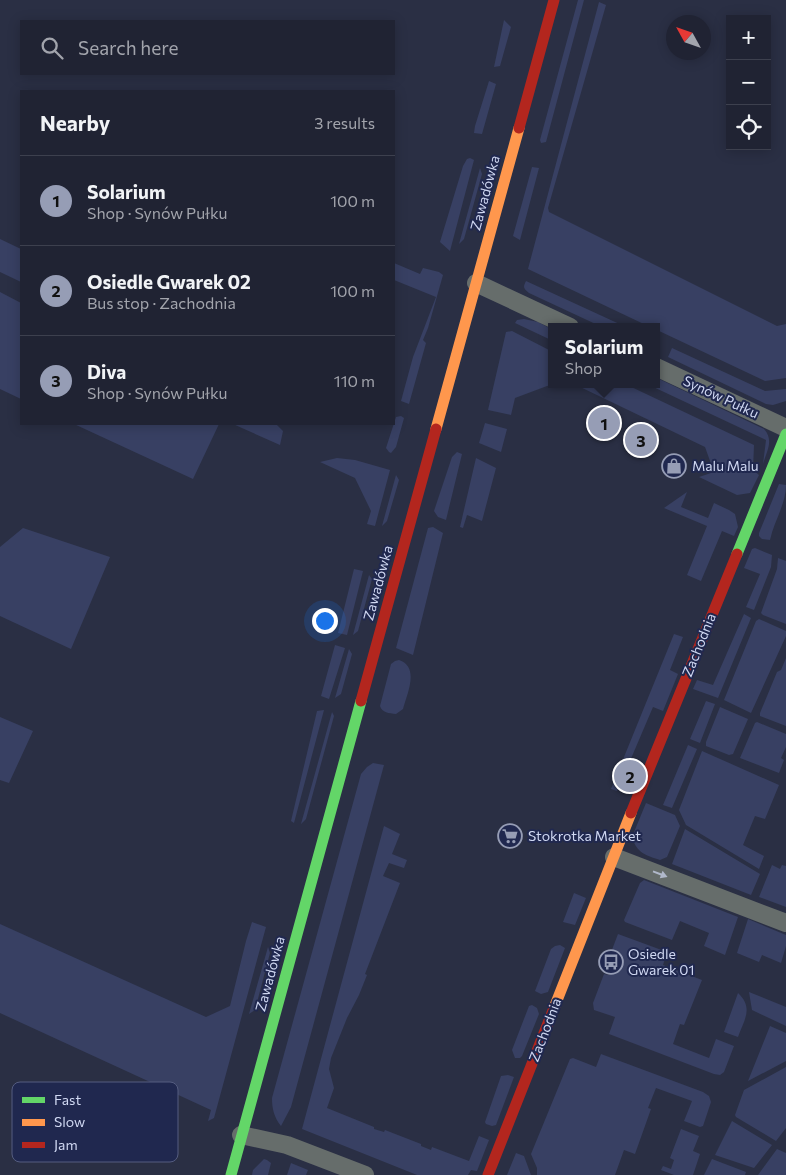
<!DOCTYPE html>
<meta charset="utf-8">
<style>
body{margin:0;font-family:Commissioner,sans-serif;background:#282b3b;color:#f1f3f6}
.controls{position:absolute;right:15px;top:15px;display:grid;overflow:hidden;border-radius:0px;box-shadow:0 2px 12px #0003}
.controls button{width:45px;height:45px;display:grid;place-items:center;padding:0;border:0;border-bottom:1px solid #3d404e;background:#202333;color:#f1f3f6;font:25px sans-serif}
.compass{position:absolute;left:666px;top:15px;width:45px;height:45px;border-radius:50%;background:#202333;box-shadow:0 2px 12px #0003;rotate:310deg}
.you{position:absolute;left:324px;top:620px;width:18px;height:18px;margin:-12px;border:4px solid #fff;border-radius:50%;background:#1a73e8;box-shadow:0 0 0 8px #1a73e833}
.badge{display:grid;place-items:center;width:32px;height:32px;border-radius:50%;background:#969db5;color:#111;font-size:16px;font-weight:700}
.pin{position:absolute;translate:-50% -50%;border:2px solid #fff;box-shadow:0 1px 5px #0006}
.popup{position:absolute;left:548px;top:323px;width:112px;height:65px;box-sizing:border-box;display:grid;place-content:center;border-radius:0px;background:#202333;filter:drop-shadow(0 1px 4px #0005);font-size:16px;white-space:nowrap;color:#a2a4ac}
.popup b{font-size:19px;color:#f1f3f6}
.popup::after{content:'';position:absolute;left:50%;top:100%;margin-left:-10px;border:10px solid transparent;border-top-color:#202333}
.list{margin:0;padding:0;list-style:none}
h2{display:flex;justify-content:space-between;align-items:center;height:65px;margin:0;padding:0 20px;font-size:21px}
h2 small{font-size:16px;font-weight:400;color:#a2a4ac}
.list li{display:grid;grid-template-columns:32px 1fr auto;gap:15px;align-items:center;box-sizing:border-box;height:90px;padding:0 20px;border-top:1px solid #3d404e}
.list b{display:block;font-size:19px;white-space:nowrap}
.list p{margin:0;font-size:16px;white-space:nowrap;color:#a2a4ac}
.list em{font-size:16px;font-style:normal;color:#a2a4ac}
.icon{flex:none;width:28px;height:28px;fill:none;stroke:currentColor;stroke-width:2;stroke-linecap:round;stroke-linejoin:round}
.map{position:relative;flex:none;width:786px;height:1175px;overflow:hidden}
.search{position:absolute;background:#202333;box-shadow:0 2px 12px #0003;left:20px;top:20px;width:375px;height:55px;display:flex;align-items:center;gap:12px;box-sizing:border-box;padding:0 18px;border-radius:0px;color:#a2a4ac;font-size:19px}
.panel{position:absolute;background:#202333;box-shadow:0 2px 12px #0003;left:20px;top:90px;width:375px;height:335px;border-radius:0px}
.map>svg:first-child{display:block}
</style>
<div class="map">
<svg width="786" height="1175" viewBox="0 0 786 1175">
<rect width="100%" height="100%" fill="#2a2f44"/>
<!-- green -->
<path fill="#384063" d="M578 0H584L546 142 541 143 540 140Z
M599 2 606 5 548 208 549 212 777 326 786 324V378L765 381 657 330 656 327H650L528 269Z
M504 20 511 27 500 66 494 67Z
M489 81 496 84 482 134 474 133 475 126Z
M470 158 474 160 450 251 440 242 463 166 467 159Z
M532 167 539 168 520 240 513 236Z
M480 168 482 174 464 239 459 244Z
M0 239 21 249V282L0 272Z
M394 263 420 274 423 268 439 272 443 275 428 328 423 340 426 343 409 404 401 401 413 357 436 297 394 280Z
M526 281 626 327H602L529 293C523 288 523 287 526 281Z
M0 292 21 303V399L0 389Z
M524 319 538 322 551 329V340L515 323 517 320Z
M512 331 551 351 552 384H555L547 386 515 398 511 415 488 410 506 332Z
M672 348 765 391 786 389V401L773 405 766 404 668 357Z
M657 378 764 429C774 440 767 451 763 464L766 440 647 384H656Z
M574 384H625L754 445 753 470 759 475 750 493 737 495 699 477 714 472 705 447Z
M401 416 404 418 396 447 391 453 389 452 386 448 396 417Z
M485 423 507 429 501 452 479 443Z
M74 424H219L193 479Z
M233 424H276L283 431 280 445Z
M457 452 462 454 446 520 438 517 434 511 452 457Z
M337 458 355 460 390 470 375 526 367 524 371 511 355 478 320 462Z
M476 458 496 468 482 521 467 515 463 528 460 527Z
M396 475 399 480 387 521 382 526Z
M779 484 786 485C786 504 774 521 770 540L762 539 759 536V533Z
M687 492 681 507 708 518 714 503 729 510 735 514 738 527 734 536 722 531 701 581 687 575 707 526 664 508Z
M433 527 443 533 413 655 396 648 428 528Z
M23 528 110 557 71 649 0 616V547Z
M755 548 772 555 771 567 754 610 746 607 760 574 744 568 752 549Z
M778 558 786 561V624L763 615 761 613 777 569Z
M354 569 363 571 347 635 338 633Z
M369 575 372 579 358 631 353 635Z
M744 614 751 618 718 698 693 689 697 680 713 685Z
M759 619 786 631V636L751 713 724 700 756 621Z
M674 634 683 637 670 670 678 674 663 711 653 707 627 768 622 766 614 786 618 788 617 791 611 789Z
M335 645 345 648 329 699 321 696Z
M349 649 352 654 341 694 335 698Z
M786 658V726L760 716V713L777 672 781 670Z
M399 660C420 667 407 694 403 709L396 714C389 713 382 713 380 706L391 664 395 661Z
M706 701 715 704 700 743 690 739Z
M720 707 748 719 733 754 729 755 706 746V742Z
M324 710 294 823 291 821 317 711Z
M332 712 334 716 306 819 301 824Z
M0 717 33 731 9 783 0 780Z
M757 722 786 734V747L781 758 784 760 779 773 740 758 755 723Z
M688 745 697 749 672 808 663 805Z
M702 751 779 785 765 819 755 816 743 845 764 856 759 869 686 825 679 810Z
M373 763 384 765 291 1107 281 1126C274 1117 272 1109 272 1098L361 774 367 767Z
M646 803 675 815 680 826 667 857 660 860C645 855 637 853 632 837Z
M384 826 400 834 392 854 407 860 404 868 389 863 383 876 400 883 365 974 367 975 359 995 347 1018 331 1058 329 1069 334 1088 327 1108 374 1127V1129L384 1132 385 1130 421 1144V1146L431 1150 432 1147 469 1161 479 1136 489 1140 477 1171 471 1170 468 1175H417L302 1129Z
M685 829 760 874 751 895 672 864Z
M772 865 780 869 782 865 786 866V907L759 897Z
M644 880 738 917 725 955 704 946 709 933 680 921 672 940 625 922 624 920 640 883Z
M574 893 586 898 575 925 563 922Z
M748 919 786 935V946L781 963 762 955 759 962 737 953Z
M252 922 266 927 214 1118 208 1121 211 1110 0 1013V924L206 1017 230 1006 246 941Z
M618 934 667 952 663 965 702 980 684 1025 680 1024 673 1044 709 1058 716 1039 734 1046 724 1072 720 1075 714 1074 609 1034 615 1017 594 1010 593 1003 604 974 609 975 615 958 610 955Z
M560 945 565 948 548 992 541 994 535 991 551 949 555 946Z
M268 947 270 953 255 1010 249 1014Z
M749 992 786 1007V1026L752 1010Z
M738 993C754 1008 744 1020 738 1037L724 1032Z
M532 1005 537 1008 539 1014 522 1056 520 1058H515L512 1050 529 1006Z
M770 1026 786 1033V1061L748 1081Z
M601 1054 703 1092 709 1096 711 1102 703 1126 700 1127 684 1121 692 1101 656 1088 648 1108 651 1109 635 1154 624 1150 615 1175H537V1168L531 1154 570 1059 573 1058 596 1067Z
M786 1067V1128L776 1141 736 1117 735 1115 744 1090Z
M508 1075 514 1077 496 1125 492 1126 486 1124 485 1122 501 1076Z
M732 1121 772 1145 754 1168 715 1155Z
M681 1129 699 1136 693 1151 700 1154 693 1175H674L661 1170 663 1166 671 1169 674 1160 670 1158Z
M777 1149 786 1153V1175H758Z
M516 1153 524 1156 531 1175H507Z
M264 1159 267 1160 271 1163 268 1175H252L253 1170Z
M712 1159 746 1172 745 1175H704Z
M291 1163 308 1170 306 1175H287Z"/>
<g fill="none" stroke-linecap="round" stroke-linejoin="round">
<!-- street -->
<path stroke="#666d6b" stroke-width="18" d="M476 283 570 327
M656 367 786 428
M614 857 786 923
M241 1135 287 1145 365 1175"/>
<!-- fast -->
<path stroke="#63d668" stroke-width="11" d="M737 554 786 434
M231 1175 361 701"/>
<!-- slow -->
<path stroke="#ff974d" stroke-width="11" d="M436 429 519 128
M554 1008 631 813"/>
<!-- jam -->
<path stroke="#b3261e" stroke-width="11" d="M519 128 554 0
M361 701 436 429
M631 813 737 554
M488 1175 554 1008"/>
</g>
<!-- one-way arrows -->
<defs><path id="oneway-solid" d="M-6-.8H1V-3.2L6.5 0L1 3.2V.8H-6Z" transform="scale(1.25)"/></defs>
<use fill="#b0b8ca" href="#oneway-solid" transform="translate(660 874) rotate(21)"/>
<!-- icons -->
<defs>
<g id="shop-ring" transform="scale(1.25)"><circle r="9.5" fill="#20284f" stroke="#969db5" stroke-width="1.5"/><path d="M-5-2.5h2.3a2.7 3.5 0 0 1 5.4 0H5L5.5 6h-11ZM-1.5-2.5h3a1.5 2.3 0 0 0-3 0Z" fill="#969db5"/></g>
<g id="supermarket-ring" transform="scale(1.25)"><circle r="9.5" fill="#20284f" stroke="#969db5" stroke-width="1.5"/><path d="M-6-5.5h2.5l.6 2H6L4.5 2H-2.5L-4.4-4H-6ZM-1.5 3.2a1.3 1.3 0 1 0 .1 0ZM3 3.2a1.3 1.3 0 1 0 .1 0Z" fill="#969db5"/></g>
<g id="bus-ring" transform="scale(1.25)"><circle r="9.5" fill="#20284f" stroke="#969db5" stroke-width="1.5"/><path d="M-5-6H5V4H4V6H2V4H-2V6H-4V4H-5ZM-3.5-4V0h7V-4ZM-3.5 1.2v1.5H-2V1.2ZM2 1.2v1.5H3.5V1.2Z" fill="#969db5"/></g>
</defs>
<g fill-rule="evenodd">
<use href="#shop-ring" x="674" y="466"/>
<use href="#supermarket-ring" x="510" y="836"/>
<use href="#bus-ring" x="611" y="962"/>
</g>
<g text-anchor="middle" stroke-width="4" stroke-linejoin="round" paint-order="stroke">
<!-- street labels -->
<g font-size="14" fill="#d0d8f2" stroke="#20284f">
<text transform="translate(485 193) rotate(-75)" y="5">Zawadówka</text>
<text transform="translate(721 397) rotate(25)" y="5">Synów Pułku</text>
<text transform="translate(378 583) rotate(-75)" y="5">Zawadówka</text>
<text transform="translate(699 645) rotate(-68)" y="5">Zachodnia</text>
<text transform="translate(270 974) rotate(-75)" y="5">Zawadówka</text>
<text transform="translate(545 1030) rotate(-69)" y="5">Zachodnia</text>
</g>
<!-- poi labels -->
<g font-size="14" fill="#d0d8f2" stroke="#20284f" text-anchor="start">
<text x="692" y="471">Malu Malu</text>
<text x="528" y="841">Stokrotka Market</text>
<text x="628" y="959">Osiedle<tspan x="628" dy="16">Gwarek 01</tspan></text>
</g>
</g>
<!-- legend -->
<rect x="12" y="1082" width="166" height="80" rx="8" fill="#20284f" stroke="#555d80" stroke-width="1"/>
<rect x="22" y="1097" width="23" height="6" fill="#63d668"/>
<rect x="22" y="1119" width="23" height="7" fill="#ff974d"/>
<rect x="22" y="1142" width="23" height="6" fill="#b3261e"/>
<g font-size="14" fill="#d0d8f2">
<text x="54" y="1105">Fast</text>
<text x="54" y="1127">Slow</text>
<text x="54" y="1150">Jam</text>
</g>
</svg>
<div class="controls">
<button>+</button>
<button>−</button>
<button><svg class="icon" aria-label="locate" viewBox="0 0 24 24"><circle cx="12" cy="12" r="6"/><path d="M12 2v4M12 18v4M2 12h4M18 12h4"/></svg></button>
</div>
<svg class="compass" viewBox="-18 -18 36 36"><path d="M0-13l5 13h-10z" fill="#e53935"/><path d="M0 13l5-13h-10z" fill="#a2a4ac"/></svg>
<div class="you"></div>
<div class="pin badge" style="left:604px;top:423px">1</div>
<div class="popup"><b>Solarium</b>Shop</div>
<div class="pin badge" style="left:630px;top:776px">2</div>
<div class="pin badge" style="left:641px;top:440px">3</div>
<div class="search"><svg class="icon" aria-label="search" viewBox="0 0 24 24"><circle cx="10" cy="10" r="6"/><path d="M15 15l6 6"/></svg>Search here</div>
<section class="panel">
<h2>Nearby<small>3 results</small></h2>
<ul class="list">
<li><span class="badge">1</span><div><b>Solarium</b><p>Shop · Synów Pułku</p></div><em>100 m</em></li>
<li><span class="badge">2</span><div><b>Osiedle Gwarek 02</b><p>Bus stop · Zachodnia</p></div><em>100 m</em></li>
<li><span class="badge">3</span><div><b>Diva</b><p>Shop · Synów Pułku</p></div><em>110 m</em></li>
</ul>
</section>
</div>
